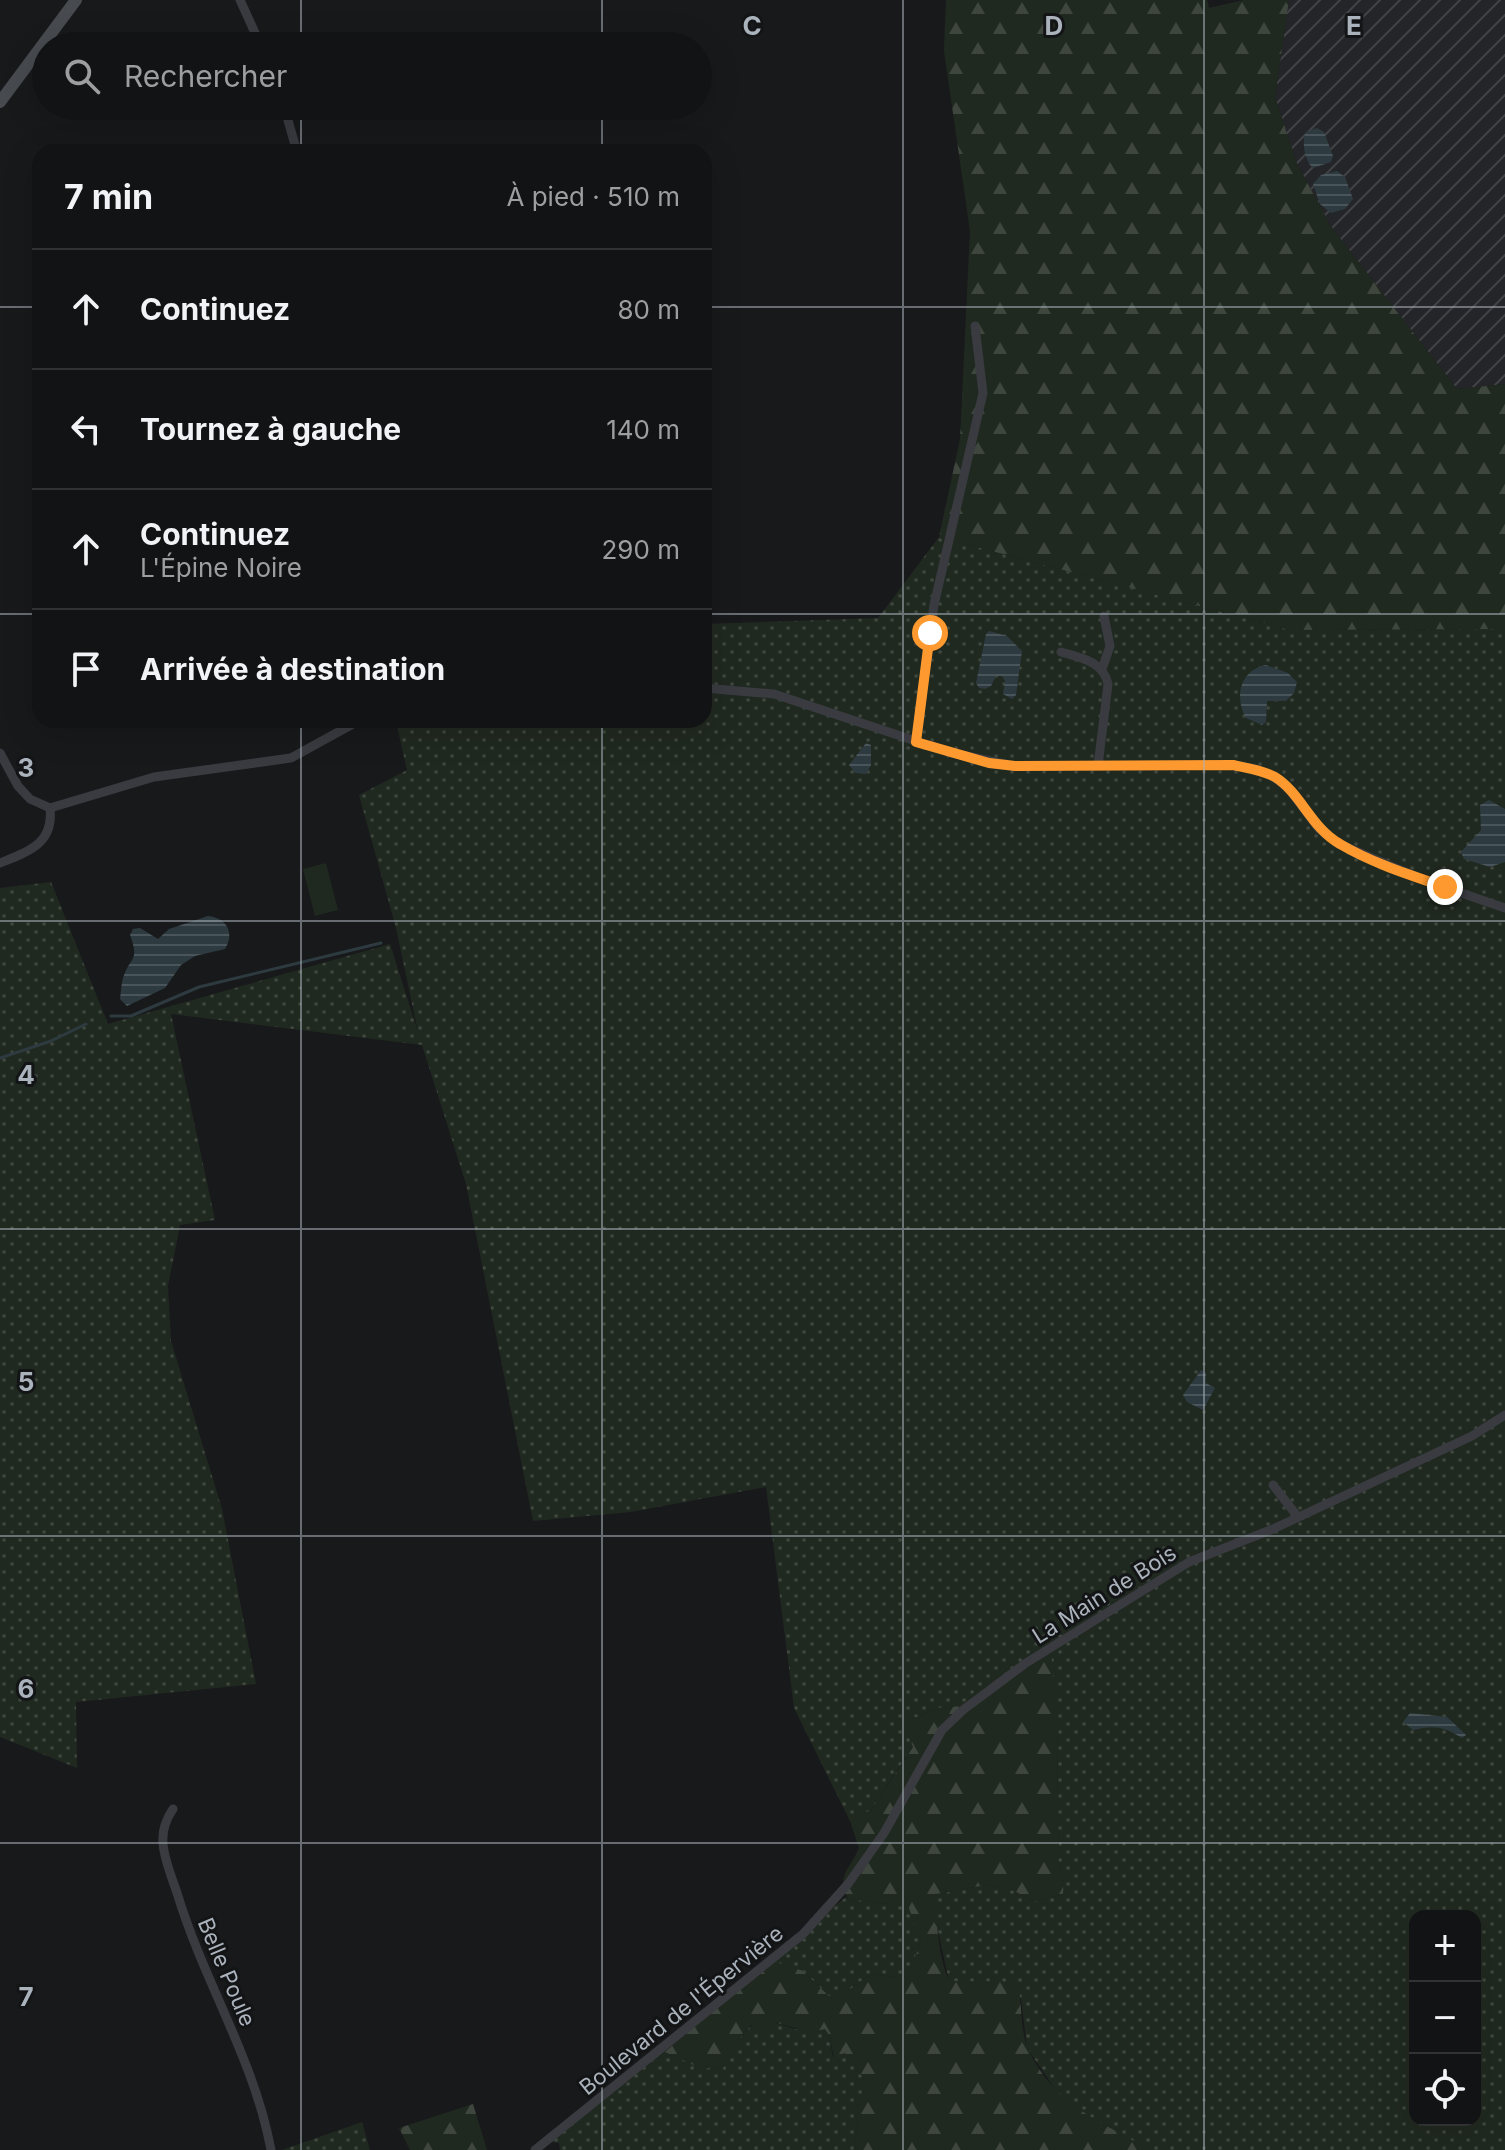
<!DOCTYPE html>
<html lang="fr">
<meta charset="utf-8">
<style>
body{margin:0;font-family:Inter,sans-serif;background:#1b1c1d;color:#f1f3f6}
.controls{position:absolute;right:24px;bottom:24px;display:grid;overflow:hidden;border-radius:16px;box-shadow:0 8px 32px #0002}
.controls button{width:72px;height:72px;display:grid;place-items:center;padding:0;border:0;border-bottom:2px solid #313234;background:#121314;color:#f1f3f6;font:40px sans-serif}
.stop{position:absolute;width:24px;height:24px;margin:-18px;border:6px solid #fd992e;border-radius:50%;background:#fff}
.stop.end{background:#fd992e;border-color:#fff;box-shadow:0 2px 8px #0008}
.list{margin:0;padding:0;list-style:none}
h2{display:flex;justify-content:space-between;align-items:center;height:104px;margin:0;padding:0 32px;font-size:34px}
h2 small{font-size:26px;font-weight:400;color:#9c9ea0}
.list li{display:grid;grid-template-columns:52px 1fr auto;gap:24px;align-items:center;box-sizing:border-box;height:120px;padding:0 32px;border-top:2px solid #313234}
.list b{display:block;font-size:30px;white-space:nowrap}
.list p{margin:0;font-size:26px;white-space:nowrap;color:#9c9ea0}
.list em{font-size:26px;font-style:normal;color:#9c9ea0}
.icon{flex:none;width:44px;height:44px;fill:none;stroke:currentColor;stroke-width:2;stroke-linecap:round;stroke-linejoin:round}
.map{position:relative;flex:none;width:1505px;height:2150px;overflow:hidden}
.search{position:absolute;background:#121314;box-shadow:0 8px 32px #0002;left:32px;top:32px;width:680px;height:88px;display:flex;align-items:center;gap:20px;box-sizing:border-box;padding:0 28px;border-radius:44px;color:#9c9ea0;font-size:30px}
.panel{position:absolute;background:#121314;box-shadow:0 8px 32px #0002;left:32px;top:144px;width:680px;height:584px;border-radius:24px}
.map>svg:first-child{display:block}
</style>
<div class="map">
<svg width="1505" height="2150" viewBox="0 0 1505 2150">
<defs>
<pattern id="industrial-furrows" width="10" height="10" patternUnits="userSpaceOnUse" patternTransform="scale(2)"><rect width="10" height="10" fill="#242528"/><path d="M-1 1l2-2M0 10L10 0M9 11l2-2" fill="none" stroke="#414245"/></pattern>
<pattern id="grass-dots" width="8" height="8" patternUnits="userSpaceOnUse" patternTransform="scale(2)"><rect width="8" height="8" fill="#202920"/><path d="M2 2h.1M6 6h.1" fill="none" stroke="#3e463e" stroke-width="1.8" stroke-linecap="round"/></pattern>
<pattern id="forest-firs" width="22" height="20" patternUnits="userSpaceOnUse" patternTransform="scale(2)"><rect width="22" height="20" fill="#202920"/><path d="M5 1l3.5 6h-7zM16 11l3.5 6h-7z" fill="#3e463e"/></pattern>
<pattern id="water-rules" width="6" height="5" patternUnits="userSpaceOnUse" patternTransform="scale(2)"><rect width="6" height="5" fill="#2d3b40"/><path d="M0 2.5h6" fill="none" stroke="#49555a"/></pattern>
</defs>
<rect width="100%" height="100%" fill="#18191b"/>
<!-- industrial -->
<path fill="url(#industrial-furrows)" d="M1289 0H1505V384L1457 389 1332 228 1297 164 1275 97Z"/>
<!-- grass -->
<path fill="url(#grass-dots)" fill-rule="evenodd" d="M939 537 1290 630 1505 629V2150H1150L1082 2113 1067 2103 1055 2089 1027 2048 1021 1998 949 1981 936 1922V1894C978 1889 993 1874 1033 1902L1063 1894C1065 1877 1058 1871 1058 1855 1058 1845 1060 1839 1058 1829L1057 1708 962 1706 938 1708 903 1723 913 1746 871 1810 850 1821 794 1708 766 1487 631 1512 533 1521 466 1184 422 1045 171 1014 215 1220 180 1225 168 1286 171 1341 222 1509 256 1684 76 1702 77 1768 0 1737V888L51 882 108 1024 390 944 418 1032 396 928 359 795 407 770 396 722 398 720H652L661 722V720H704V624L878 618ZM1415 1916H1475V2120H1415Z
M846 1897 848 1899 908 1906 921 1941 909 1974 893 1977 871 1974 834 2001 803 1971 711 2067 722 2070 735 2043 753 2024 772 2022 795 2029H825L829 2035 833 2057 845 2052 857 2067 867 2086 854 2111 858 2125 854 2150H560L559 2143 540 2141Z
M362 2122 370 2150H282Z"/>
<!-- forest -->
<path fill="url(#forest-firs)" d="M946 0H1207L1209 8 1244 0H1289L1275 97 1297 164 1332 228 1457 389 1505 384V629L1290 630 939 537 960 439 970 231 944 51Z
M1051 1653 1057 1708 1058 1829C1060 1839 1058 1845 1058 1855 1058 1871 1065 1877 1063 1894L1033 1902C993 1874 978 1889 936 1894 936 1922 938 1955 949 1981L1018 1982C1022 2002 1020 2030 1028 2049 1054 2105 1100 2121 1150 2150H854L858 2125 854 2111 867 2086 857 2067 845 2053 834 2057 829 2035 825 2029 811 2032 772 2022 763 2032 752 2024 735 2043 722 2070 711 2067 704 2070 665 2052 733 1994 776 1962 803 1971 834 2001 871 1974 893 1977 909 1974 921 1941 908 1906 848 1899C835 1876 851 1868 859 1848L850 1821 871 1810 913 1747 903 1723 938 1708 962 1706 1010 1669Z
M473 2104 487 2150H410L399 2128Z"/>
<!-- pitch -->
<path fill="#202920" d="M326 863 338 910 315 916 303 869Z"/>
<!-- water -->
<path fill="url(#water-rules)" d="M1317 128 1324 132 1333 156 1331 162 1313 168C1305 162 1301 141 1306 132Z
M1337 171 1345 177 1353 199 1345 209 1331 213 1320 204 1313 184 1321 175Z
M989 631 1007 636 1022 651 1016 695 1012 699 1003 694 1005 681 1002 676H996L991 686 985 689 979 688 976 683 986 634Z
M1266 665 1288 673 1297 682 1294 693 1286 701H1267L1266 722 1262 725 1246 718C1234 697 1240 670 1266 665Z
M866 743 871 745V765L866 774 855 773 849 765Z
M1489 800 1505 809V862L1490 867 1464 859 1461 852 1481 830 1480 805Z
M208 916C227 918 235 933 225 949L195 956 181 965 165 988 127 1006 120 999C121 992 121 985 123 978 130 956 140 962 130 935L133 929 140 928 158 939 169 929Z
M1201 1370 1206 1373V1383L1215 1388 1203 1410 1187 1402 1183 1395Z
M1410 1713 1447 1717 1466 1735 1462 1738C1444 1726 1432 1725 1413 1730L1403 1722Z"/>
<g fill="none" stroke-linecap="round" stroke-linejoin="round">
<!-- stream -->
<path stroke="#2d3b40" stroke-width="3" d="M111 1016H131L199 987 381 943
M0 1058 51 1041 86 1024"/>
<!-- street -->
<path stroke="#393b40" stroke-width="9" d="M240 0 261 46
M284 106 297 152
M1061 652C1081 658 1103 661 1108 684L1098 766
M1102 669 1110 646 1104 616
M704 688 774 694 952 753 1015 766 1233 765 1256 769 1275 778 1289 789 1319 829 1339 844 1426 881 1505 908
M916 742 934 605 983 393 975 326
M0 753 18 786 30 799 50 808 154 777 291 758 360 720
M0 863C30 851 54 843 50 808
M1273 1485 1298 1517
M173 1809C166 1819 162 1830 163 1843 164 1860 173 1880 178 1896 205 1984 254 2059 271 2150
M535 2150 803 1934 848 1884 884 1833 942 1730 963 1710 1026 1663 1189 1562 1273 1529 1472 1436 1505 1415"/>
<!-- secondary -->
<path stroke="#474b50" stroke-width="12" d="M0 102 76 0"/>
</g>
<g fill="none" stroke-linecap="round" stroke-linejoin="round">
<!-- route -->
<path stroke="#fd992e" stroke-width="10" d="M930 633 916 742 989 763 1015 766 1233 765C1247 768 1262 770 1275 777 1301 793 1311 828 1340 844 1372 863 1410 875 1445 887"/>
</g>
<!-- grid -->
<path fill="none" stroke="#aab2bb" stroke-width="2" stroke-opacity="0.55" d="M301 0V46M602 0V46M903 0V2150M1204 0V2150M301 106V152M602 106V152M0 307H40M704 307H1505M0 614H40M704 614H1505M301 720V2150M602 720V2150M0 921H1505M0 1229H1505M0 1536H1505M0 1843H1505"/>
<g text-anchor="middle" stroke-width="6" stroke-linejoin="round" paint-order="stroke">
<!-- street labels -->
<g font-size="22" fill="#aab2bb" stroke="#131416">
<text transform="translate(1104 1594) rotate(-32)" y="8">La Main de Bois</text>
<text transform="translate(227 1972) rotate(67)" y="8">Belle Poule</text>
<text transform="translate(681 2010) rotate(-39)" y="8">Boulevard de l'Épervière</text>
</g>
</g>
<g font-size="26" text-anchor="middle" font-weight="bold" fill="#aab2bb" stroke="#131416" stroke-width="6" stroke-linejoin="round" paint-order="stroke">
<text x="752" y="35">C</text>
<text x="1054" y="35">D</text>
<text x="1354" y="35">E</text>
<text x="26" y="777">3</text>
<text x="26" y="1084">4</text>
<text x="26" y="1391">5</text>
<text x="26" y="1698">6</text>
<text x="26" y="2006">7</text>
</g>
</svg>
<div class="controls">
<button>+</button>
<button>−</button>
<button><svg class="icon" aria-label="locate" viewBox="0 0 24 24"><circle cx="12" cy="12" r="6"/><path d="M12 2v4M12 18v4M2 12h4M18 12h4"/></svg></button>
</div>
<div class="stop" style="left:930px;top:633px"></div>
<div class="stop end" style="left:1445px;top:887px"></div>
<div class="search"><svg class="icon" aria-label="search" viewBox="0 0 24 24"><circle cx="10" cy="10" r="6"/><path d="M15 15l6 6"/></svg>Rechercher</div>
<section class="panel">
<h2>7 min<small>À pied · 510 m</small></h2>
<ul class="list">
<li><svg class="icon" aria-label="ahead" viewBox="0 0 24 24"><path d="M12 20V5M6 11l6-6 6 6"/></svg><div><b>Continuez</b></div><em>80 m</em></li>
<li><svg class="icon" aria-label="left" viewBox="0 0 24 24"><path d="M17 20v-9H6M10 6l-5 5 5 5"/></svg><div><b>Tournez à gauche</b></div><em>140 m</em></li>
<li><svg class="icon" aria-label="ahead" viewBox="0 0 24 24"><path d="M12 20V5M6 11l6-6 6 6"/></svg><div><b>Continuez</b><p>L'Épine Noire</p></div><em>290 m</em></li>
<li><svg class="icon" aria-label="arrive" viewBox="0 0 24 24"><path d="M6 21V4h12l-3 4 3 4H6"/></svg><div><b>Arrivée à destination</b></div></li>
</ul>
</section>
</div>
